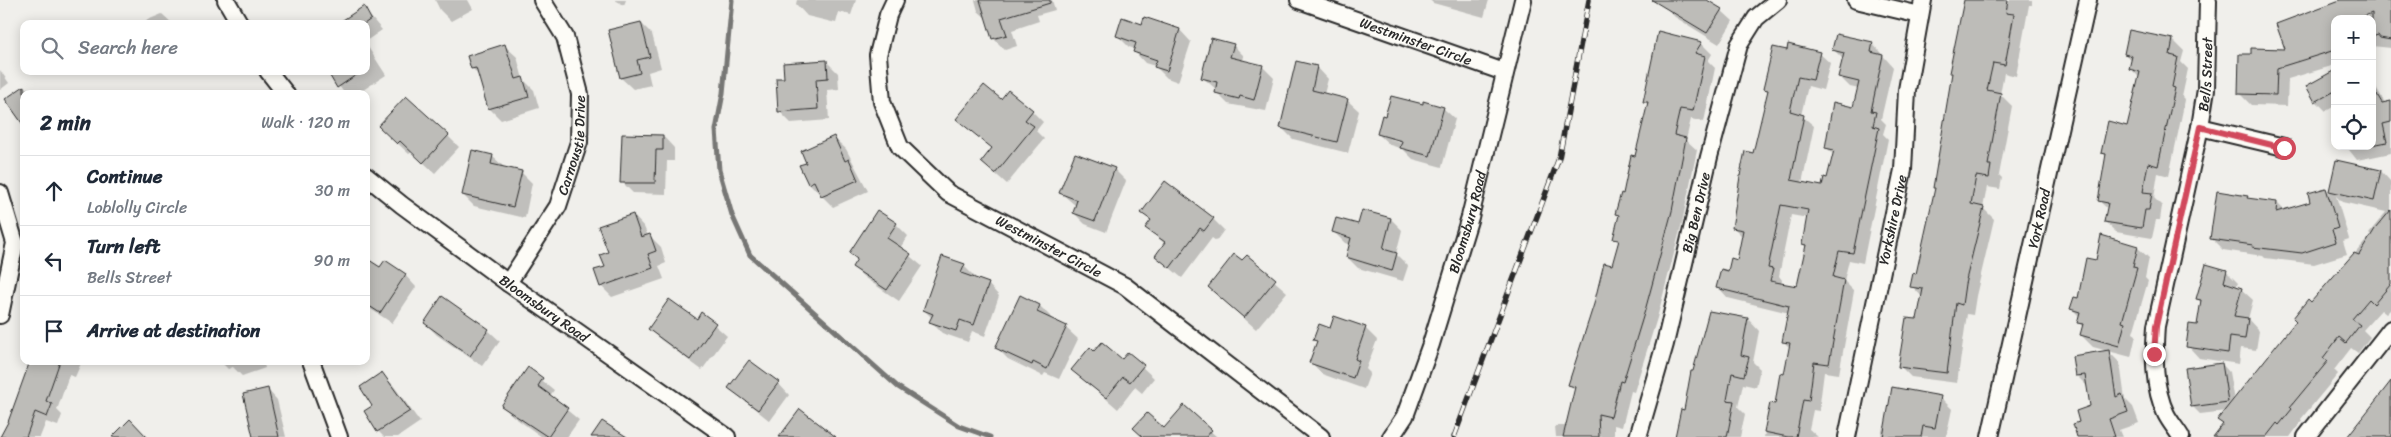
<!DOCTYPE html>
<meta charset="utf-8">
<style>
body{margin:0;font-family:Sriracha,sans-serif;background:#f6f6f7;color:#1f2937}
.controls{position:absolute;right:15px;top:15px;display:grid;overflow:hidden;border-radius:10px;box-shadow:0 2px 12px #0003}
.controls button{width:45px;height:45px;display:grid;place-items:center;padding:0;border:0;border-bottom:1px solid #e0e1e3;background:#fff;color:#1f2937;font:25px sans-serif}
.stop{position:absolute;width:15px;height:15px;margin:-11px;border:4px solid #d1495b;border-radius:50%;background:#fff}
.stop.end{background:#d1495b;border-color:#fff;box-shadow:0 1px 5px #0008}
.list{margin:0;padding:0;list-style:none}
h2{display:flex;justify-content:space-between;align-items:center;height:65px;margin:0;padding:0 20px;font-size:21px}
h2 small{font-size:16px;font-weight:400;color:#747a83}
.list li{display:grid;grid-template-columns:32px 1fr auto;gap:15px;align-items:center;box-sizing:border-box;height:70px;padding:0 20px;border-top:1px solid #e0e1e3}
.list b{display:block;font-size:19px;white-space:nowrap}
.list p{margin:0;font-size:16px;white-space:nowrap;color:#747a83}
.list em{font-size:16px;font-style:normal;color:#747a83}
.icon{flex:none;width:28px;height:28px;fill:none;stroke:currentColor;stroke-width:2;stroke-linecap:round;stroke-linejoin:round}
.map{position:relative;flex:none;width:2391px;height:437px;overflow:hidden}
.search{position:absolute;background:#fff;box-shadow:0 2px 12px #0003;left:20px;top:20px;width:350px;height:55px;display:flex;align-items:center;gap:12px;box-sizing:border-box;padding:0 18px;border-radius:10px;color:#747a83;font-size:19px}
.panel{position:absolute;background:#fff;box-shadow:0 2px 12px #0003;left:20px;top:90px;width:350px;height:275px;border-radius:10px}
.map>svg:first-child{display:block}
</style>
<div class="map">
<svg width="2391" height="437" viewBox="0 0 2391 437">
<rect width="100%" height="100%" fill="#f0efeb"/>
<filter id="ink" filterUnits="userSpaceOnUse"><feTurbulence type="fractalNoise" baseFrequency=".02" numOctaves="2"/><feDisplacementMap in="SourceGraphic" scale="10" xChannelSelector="R" yChannelSelector="G"/><feConvolveMatrix kernelMatrix="1 2 1 2 8 2 1 2 1" color-interpolation-filters="sRGB"/></filter>
<g filter="url(#ink)">
<!-- shadow -->
<path fill="#0003" fill-rule="evenodd" d="M435 0H468L473 9 451 21 440 10Z
M615 0H626L624 5Z
M797 0H856L851 15 839 12 836 23 807 16 796 4Z
M975 0H1052L1055 10 1037 15 1039 21 1012 30 1017 46 1005 50 994 39 988 20 978 11Z
M1430 0H1489L1484 17 1433 3Z
M1667 0H1705L1721 10 1733 21 1719 44 1675 17 1664 6Z
M1967 0H2032V5H2029L2016 76 2004 73 2000 94 2012 106 1999 175 2002 178 2000 189 1987 187 1983 208 1994 219 1976 296 1973 315 1967 314 1957 383 1911 377 1900 366 1918 321 1923 298 1912 286 1917 275 1936 189 1953 74 1951 72Z
M2344 0H2352L2361 9 2364 19H2335V65L2288 79 2287 106 2251 105 2239 93Z
M2371 0H2391V48L2372 46V19H2368Z
M363 8 382 30 366 41V24H339Z
M162 14 173 24H138Z
M641 23 652 34 661 68 648 72 651 85 633 89 621 78 610 31Z
M1143 25 1180 30 1191 42 1178 82 1167 78 1155 66 1145 63 1134 51 1135 49 1129 47 1118 36Z
M2173 40 2184 51 2181 62 2188 69 2182 97 2185 100 2169 176 2158 173 2154 198 2162 206 2160 220H2156L2152 238 2116 232 2105 222 2108 209 2099 201 2107 157 2103 153 2128 127 2140 78 2131 69 2132 61 2125 54Z
M1701 43 1712 54 1708 61 1715 68 1704 122 1691 119 1686 140 1697 150 1682 223 1657 318 1634 392 1631 391 1622 427 1614 425V437H1556L1555 426H1567L1576 391 1570 385 1620 244 1614 238 1620 217 1617 214 1636 157 1648 105 1645 101Z
M1872 43 1893 67 1881 119 1886 124 1883 134 1888 139 1863 263 1849 260 1844 281 1854 291 1839 374 1824 372 1819 411 1813 410 1809 429 1818 437H1764L1771 404 1776 405 1786 376 1790 348 1783 341 1789 313 1728 298 1718 287 1738 261 1743 237 1733 227 1769 93 1765 88 1788 52 1819 53 1830 63 1823 90 1808 86 1801 115 1814 126 1802 183 1823 188 1828 180 1834 155 1826 147 1854 108 1859 89 1850 87 1840 77 1844 60 1833 49ZM1791 215 1808 218 1803 244 1807 248 1798 288 1781 285 1782 280 1779 276Z
M366 44 386 75 357 94H345L328 71H366Z
M1233 45 1244 56 1243 61 1262 66 1274 78 1266 111 1228 104 1216 92 1217 90 1202 77Z
M505 46 517 57 523 79 534 90 539 108 501 120 489 108 479 76 472 68Z
M827 62 838 73 839 89 827 90 829 120 791 123 779 111 785 79Z
M1297 63 1317 67 1328 79 1324 94 1347 100 1359 111 1348 153 1293 139 1281 127Z
M0 70 9 83 0 90Z
M2335 71V106L2326 111 2316 101Z
M2372 80 2385 103 2391 102V153L2357 160 2346 146H2372Z
M25 87 32 94H24L7 99Z
M1001 101 1032 111 1043 122 1036 131 1044 139 1007 184 982 162 993 149 958 119Z
M1423 106 1443 108 1455 119 1442 167 1413 159 1403 149 1390 145 1378 134ZM1390 137 1409 142 1408 144 1390 139Z
M448 136 459 147 435 173 412 152 409 154 391 137Z
M663 136 674 148V161H667L666 194 633 193 622 182Z
M834 138 846 149 868 191 833 207 809 183 807 163Z
M492 156 504 167 521 172 532 183 525 218 474 206 463 195Z
M2337 161 2381 171 2391 182V309L2386 314 2381 310 2363 330 2370 337 2358 353 2351 348 2334 370 2338 374 2301 419 2302 421 2290 437H2220L2223 425 2219 420 2226 411 2200 414 2192 406 2222 364 2229 372 2234 401 2311 304 2371 235 2369 233 2386 212 2342 202 2336 196 2349 239 2343 241 2347 254 2314 264 2265 258 2263 256 2223 250 2211 238 2247 197 2250 200 2277 203 2285 211 2312 203 2326 189 2330 193Z
M1114 169 1126 181 1106 232 1085 224 1074 213 1076 206 1061 193Z
M877 212 896 224 908 236 900 248 922 266 899 301 865 278 853 267 858 260 851 253Z
M1143 213 1213 219 1224 230 1216 241 1212 238 1182 278 1156 256 1165 244 1147 228 1152 221Z
M633 215 644 227 648 236H650L661 247 666 263 659 266 664 279 612 297 601 286 609 253Z
M1391 219 1402 230 1396 254 1408 266 1403 281 1358 268 1347 257 1350 245 1345 243 1334 232Z
M2137 247 2149 258 2145 278 2148 281 2133 333 2136 335 2131 357 2093 347 2081 335 2084 328 2078 322 2080 317 2072 309 2079 299 2097 261Z
M1247 257 1287 292 1256 329 1221 298Z
M366 259 381 269 405 275 416 287 392 323 366 306Z
M964 266 975 277 974 279 988 284 999 296 985 336 972 331 968 342 942 333 931 322 932 318 924 310Z
M2226 271 2238 283 2236 287 2241 289 2253 300 2248 319 2259 331 2256 350 2241 348 2239 364 2199 358 2188 346 2198 327 2202 303 2197 299Z
M1040 306 1051 317 1050 320 1066 328 1078 339 1059 379 1045 373 1043 376 1008 359 997 348Z
M702 314 727 336 702 370 661 340 649 329 697 321Z
M1748 319 1759 331 1753 362 1760 369 1756 387 1743 384 1738 407 1745 414 1740 437H1685V412Z
M425 323 488 330 500 341 482 366 437 335Z
M1365 328 1377 340 1366 369 1370 373 1364 389 1322 374 1311 362 1318 343 1315 339 1331 329Z
M2109 352 2120 363 2125 399 2133 407 2139 423 2119 430 2122 437H2079L2081 422 2091 407 2088 387 2077 376Z
M1094 353 1122 361 1128 354 1154 378 1142 393 1135 387 1118 409 1073 370Z
M39 361H82L75 377 69 375 57 410 62 415 58 426 46 422 40 437H0Z
M220 361H263L265 368 242 376 233 367 228 369Z
M528 369 554 390 550 396 579 420 567 437H542L514 417 502 406Z
M382 374 393 385 420 422 398 437H384L378 431 374 406Z
M778 383 789 395 770 421 729 388Z
M268 390 277 400 286 437H254Z
M1940 397 1952 409 1946 437 1881 436 1883 426H1886Z
M1184 407 1217 437H1144L1164 430Z"/>
<g fill="none" stroke-linecap="round" stroke-linejoin="round">
<!-- stream -->
<path stroke="#777775" stroke-width="5" d="M732 0 723 93 716 130 719 170 732 215 750 255 898 387 959 426 990 437"/>
</g>
<!-- building -->
<path fill="#bdbcb8" stroke="#2b2b2b" fill-rule="evenodd" d="M980 0H1050V3L1001 18 1007 35 992 39Z
M1652 0H1707L1722 9 1707 33Z
M1964 0H2008L2006 13 2014 14 2005 65 1993 63 1987 90 2001 93 1988 165H1991L1989 178 1976 176 1971 204 1984 207 1965 284 1962 305 1956 303 1947 373 1898 367 1906 318 1917 319 1923 289 1910 287 1913 273 1916 274 1935 188H1933L1952 73H1949Z
M2340 0H2391V40L2380 38 2378 35 2372 37V13L2357 19H2335V50L2277 68 2276 95 2238 94 2239 54H2251V48L2285 49 2276 24Z
M364 6 371 19 364 24H337Z
M1122 17 1142 24 1144 17 1180 29 1167 71 1154 67 1157 60 1133 52 1136 43 1116 36Z
M641 22 650 57 637 60 640 73 620 78 608 30Z
M2129 30 2173 39 2170 55 2178 57 2172 87 2175 88 2158 166 2148 163 2143 192 2152 193 2149 210H2145L2142 228 2104 222 2108 203 2098 201 2106 154 2101 153 2108 121 2127 126 2140 72 2129 69 2132 56 2124 54Z
M1658 31 1702 42 1695 53 1705 56 1693 111 1680 109 1674 135 1686 138 1672 211 1646 307 1623 382 1620 381 1611 417 1598 414 1599 437H1563L1575 387 1568 385 1594 304 1604 263 1612 265 1619 240 1613 239 1619 215 1615 214 1621 193 1623 194 1631 155 1635 156 1648 102H1643Z
M1836 34 1873 42 1871 52 1883 55 1871 111 1876 112 1873 126 1879 128 1853 253 1839 251 1833 277 1844 280 1829 364 1814 362 1809 401 1803 400 1796 437H1788L1764 432 1770 403 1775 404 1780 373 1784 374 1790 343 1782 342 1789 306 1716 288 1721 269 1728 271 1731 258 1737 260 1743 230 1732 228 1741 170 1745 151 1753 153 1768 90 1763 89 1773 47 1787 50 1788 44 1820 52 1813 80 1798 77 1790 111 1804 115 1791 180 1822 186 1824 177 1827 178 1834 150 1825 148 1833 102 1853 107 1859 82 1838 77 1844 53 1832 50ZM1781 205 1808 210 1802 244 1806 245 1797 286 1770 281 1773 269 1768 268Z
M1211 38 1234 44 1230 57 1263 65 1254 100 1240 96 1239 99 1215 93 1217 82 1201 78Z
M505 44 516 79 523 77 529 97 488 109 476 68 471 69 467 56Z
M827 60 828 78 816 79 818 109 778 112 776 78H784L783 63Z
M1296 61 1317 66 1312 90 1348 99 1337 142 1280 128Z
M2335 70V91L2315 102 2306 86Z
M327 71H362L337 88Z
M984 85 1001 99 1008 90 1033 110 1025 120 1034 126 995 174 981 162 992 148 956 119Z
M24 86V126L5 99Z
M2372 86 2382 103 2391 101V122L2383 124 2387 142 2372 145Z
M406 96 449 135 423 163 400 141 397 144 378 126Z
M1391 96 1423 104V101L1444 107 1430 156 1400 148 1402 141 1377 134 1382 115 1385 116Z
M622 134 663 135V150H656L655 183H620Z
M834 136 845 161 849 159 858 180 821 196 814 181 808 184 799 165 806 163 801 151Z
M472 150 493 155 491 164 522 171 513 207 462 195Z
M1075 153 1115 168 1095 221 1073 213 1077 200 1059 193Z
M2336 160 2381 170 2374 201 2329 191Z
M1165 181 1214 218 1204 231 1200 228 1170 268 1155 256 1165 242 1145 228 1151 220 1141 213Z
M2326 188 2338 228 2332 230 2336 242 2302 253 2252 247 2253 245 2210 239 2217 191 2248 196 2247 198 2277 202 2276 212 2310 202 2308 193Z
M877 210 897 223 887 238 911 254 887 290 852 267 857 259 849 253Z
M1362 210 1391 218 1383 249 1397 253 1392 271 1346 257 1351 238 1332 232 1336 218 1358 224Z
M2391 210V284L2374 304 2369 299 2352 319 2360 325 2346 343 2339 337 2323 358 2328 361 2290 407 2292 409 2279 425 2277 423 2266 437H2213L2223 424 2217 420 2296 321 2293 318 2308 299 2311 302 2354 253 2359 255 2375 229Z
M633 214 641 237 650 234 656 251 648 254 653 268 600 287 594 270 605 267 600 255 608 252 598 226Z
M2101 235 2138 246 2133 267 2137 268 2122 322 2125 323 2119 346 2080 335 2083 324 2077 323 2080 312 2070 309 2074 297 2078 298 2086 258 2096 260Z
M1234 254 1242 260 1247 255 1276 279 1244 318 1208 287Z
M942 256 965 264 961 273 989 283 974 325 960 320 956 331 929 322 933 314 923 310Z
M366 258 380 267 385 260 406 274 380 313 366 304Z
M2206 264 2227 270 2224 282 2242 288 2234 316 2248 318 2245 339 2230 337 2228 353 2186 347 2189 324 2197 325 2201 300 2196 299Z
M1020 295 1040 305 1037 312 1067 326 1047 369 1033 362 1032 365 995 348Z
M442 296 489 329 470 356 424 323Z
M669 299 697 319 701 312 716 323 690 360 648 329Z
M1709 311 1748 318 1741 355 1749 357 1744 376 1732 373 1727 400 1734 401 1727 437H1675L1681 409 1684 410 1691 371H1693Z
M1334 316 1366 327 1355 359 1359 361 1353 378 1309 363 1317 341 1313 340 1319 324 1330 328Z
M1102 342 1122 359 1128 352 1144 365 1130 382 1123 377 1106 398 1071 370 1090 347 1094 351Z
M2109 350 2116 397 2122 394 2128 412 2109 419 2115 437H2077L2073 424 2079 422 2076 411 2090 406 2085 375 2075 376 2072 356Z
M749 360 779 382 758 410 728 388Z
M30 361H60L46 401 52 404 47 417 35 412 26 437H0L8 422Z
M2222 363 2228 402 2191 407 2185 368Z
M528 367 543 378 538 386 568 408 548 437 501 406Z
M382 372 410 411 377 432 364 411 372 406 360 387Z
M2391 381V437H2347L2370 408Z
M1892 387 1941 396 1935 428 1923 426 1921 437H1883Z
M268 388 279 437H253L243 394Z
M1184 405 1212 430 1206 437H1143L1133 428 1147 413 1164 428Z
M800 409 836 437H779Z
M130 419 147 437H112Z
M602 421 627 437H591Z"/>
<g fill="none" stroke-linecap="round" stroke-linejoin="round">
<!-- street casing -->
<g stroke="#2b2b2b" stroke-width="20">
<g id="street">
<path d="M226 0 240 24"/>
<path id="s1" d="M895 0 888 15 878 55 882 102 900 147 948 193 1125 286 1321 437"/>
<path id="s2" d="M1299 0 1504 72"/>
<path d="M1856 0 1920 15"/>
<path d="M268 71 286 94"/>
<path d="M2200 127 2284 147"/>
<path id="s3" d="M366 176 402 205 508 283 727 437"/>
<path d="M0 193 15 243 0 315"/>
<path id="s4" d="M508 283 558 206 579 142 580 94 565 37 542 0"/>
<path d="M311 361 339 437"/>
<path id="s5" d="M1391 437 1405 416 1431 344 1470 217 1523 0"/>
<path id="s6" d="M1638 437 1665 344 1709 157 1739 45 1756 18 1778 0"/>
<path id="s7" d="M1847 437 1903 170 1907 90 1923 0"/>
<path id="s8" d="M1990 437 2088 0"/>
<path id="s9" d="M2181 437C2177 430 2170 422 2166 414 2153 387 2154 355 2156 326L2200 127 2206 89 2208 1"/>
<path d="M2306 437 2391 329"/>
</g>
</g>
<!-- street -->
<use href="#street" stroke="#fdfcf7" stroke-width="16"/>
<!-- rail casing -->
<g stroke="#2b2b2b" stroke-width="5.5">
<path id="rail" d="M1454 437 1559 158 1589 0"/>
</g>
<!-- rail -->
<use href="#rail" stroke="#fdfcf7" stroke-width="4" stroke-dasharray="11" stroke-linecap="butt"/>
</g>
</g>
<g fill="none" stroke-linecap="round" stroke-linejoin="round" filter="url(#ink)">
<!-- route -->
<path stroke="#d1495b" stroke-width="6" d="M2154 354 2156 326 2200 127 2284 148"/>
</g>
<g text-anchor="middle" stroke-width="4.5" stroke-linejoin="round" paint-order="stroke">
<!-- street labels -->
<g font-size="14" fill="#2b2b2b" stroke="#fdfcf7">
<text dy="5" stroke="none"><textPath href="#s2" startOffset="124">Westminster Circle</textPath></text>
<text dy="5" stroke="none"><textPath href="#s9" startOffset="374">Bells Street</textPath></text>
<text dy="5" stroke="none"><textPath href="#s4" startOffset="155">Carnoustie Drive</textPath></text>
<text dy="5" stroke="none"><textPath href="#s6" startOffset="232">Big Ben Drive</textPath></text>
<text dy="5" stroke="none"><textPath href="#s8" startOffset="224">York Road</textPath></text>
<text dy="5" stroke="none"><textPath href="#s7" startOffset="222">Yorkshire Drive</textPath></text>
<text dy="5" stroke="none"><textPath href="#s5" startOffset="229">Bloomsbury Road</textPath></text>
<text dy="5" stroke="none"><textPath href="#s1" startOffset="334">Westminster Circle</textPath></text>
<text dy="5" stroke="none"><textPath href="#s3" startOffset="222">Bloomsbury Road</textPath></text>
</g>
</g>
</svg>
<div class="controls">
<button>+</button>
<button>−</button>
<button><svg class="icon" aria-label="locate" viewBox="0 0 24 24"><circle cx="12" cy="12" r="6"/><path d="M12 2v4M12 18v4M2 12h4M18 12h4"/></svg></button>
</div>
<div class="stop" style="left:2284px;top:148px"></div>
<div class="stop end" style="left:2154px;top:354px"></div>
<div class="search"><svg class="icon" aria-label="search" viewBox="0 0 24 24"><circle cx="10" cy="10" r="6"/><path d="M15 15l6 6"/></svg>Search here</div>
<section class="panel">
<h2>2 min<small>Walk · 120 m</small></h2>
<ul class="list">
<li><svg class="icon" aria-label="ahead" viewBox="0 0 24 24"><path d="M12 20V5M6 11l6-6 6 6"/></svg><div><b>Continue</b><p>Loblolly Circle</p></div><em>30 m</em></li>
<li><svg class="icon" aria-label="left" viewBox="0 0 24 24"><path d="M17 20v-9H6M10 6l-5 5 5 5"/></svg><div><b>Turn left</b><p>Bells Street</p></div><em>90 m</em></li>
<li><svg class="icon" aria-label="arrive" viewBox="0 0 24 24"><path d="M6 21V4h12l-3 4 3 4H6"/></svg><div><b>Arrive at destination</b></div></li>
</ul>
</section>
</div>
